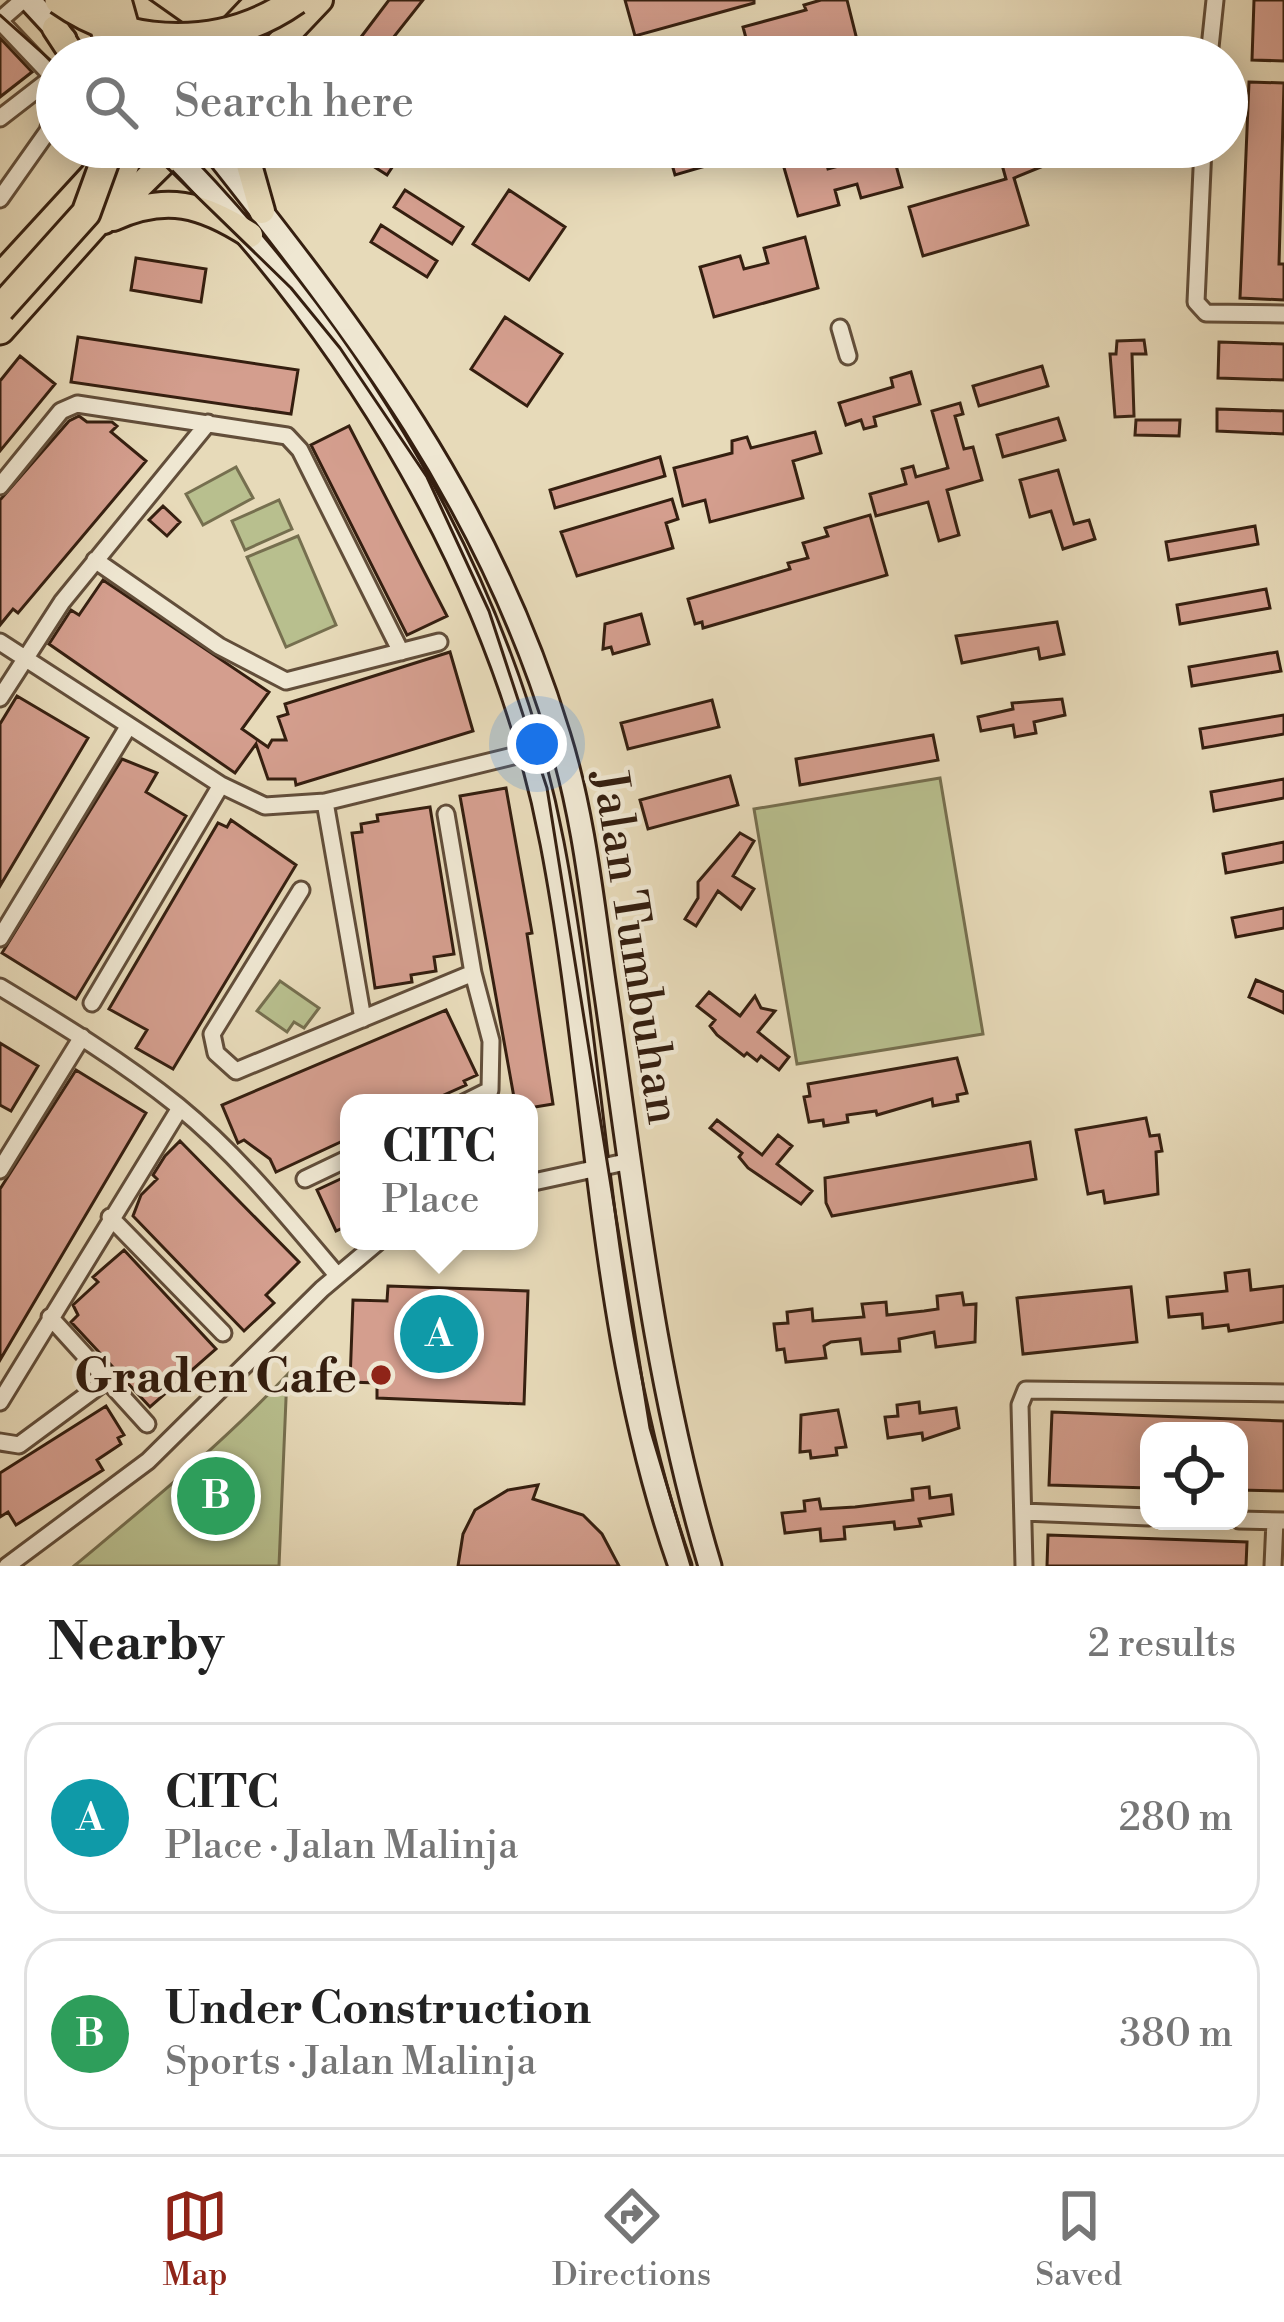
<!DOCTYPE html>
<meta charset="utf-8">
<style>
body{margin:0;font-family:"Libre Bodoni",serif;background:#f2f2f2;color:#222}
.controls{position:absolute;right:36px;bottom:36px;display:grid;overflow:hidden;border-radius:24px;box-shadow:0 6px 30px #0003}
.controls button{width:108px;height:108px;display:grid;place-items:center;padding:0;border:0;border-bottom:3px solid #e0e0e0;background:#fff;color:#222;font:60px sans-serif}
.you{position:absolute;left:537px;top:744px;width:42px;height:42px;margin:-30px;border:9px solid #fff;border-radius:50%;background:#1a73e8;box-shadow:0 0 0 18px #1a73e833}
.badge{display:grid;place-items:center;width:78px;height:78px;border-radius:50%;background:#8f2418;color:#fff;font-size:39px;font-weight:700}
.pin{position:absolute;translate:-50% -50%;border:6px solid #fff;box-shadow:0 3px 12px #0006}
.popup{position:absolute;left:340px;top:1094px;width:198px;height:156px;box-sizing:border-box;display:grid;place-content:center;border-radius:24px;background:#fff;filter:drop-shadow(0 3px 9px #0005);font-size:39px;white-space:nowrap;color:#767676}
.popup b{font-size:45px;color:#222}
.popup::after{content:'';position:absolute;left:50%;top:100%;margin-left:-24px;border:24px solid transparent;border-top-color:#fff}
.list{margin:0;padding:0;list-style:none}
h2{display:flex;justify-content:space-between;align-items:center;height:156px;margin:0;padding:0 48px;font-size:51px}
h2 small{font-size:39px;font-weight:400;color:#767676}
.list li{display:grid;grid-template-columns:78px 1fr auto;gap:36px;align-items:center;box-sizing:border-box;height:192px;margin:0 24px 24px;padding:0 24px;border:3px solid #e0e0e0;border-radius:36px}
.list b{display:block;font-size:45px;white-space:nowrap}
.list p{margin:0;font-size:39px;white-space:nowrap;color:#767676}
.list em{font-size:39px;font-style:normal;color:#767676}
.icon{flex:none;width:66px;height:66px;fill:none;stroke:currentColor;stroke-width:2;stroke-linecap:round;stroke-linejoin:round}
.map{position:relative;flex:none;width:1284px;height:1566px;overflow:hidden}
.search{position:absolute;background:#fff;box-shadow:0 6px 30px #0003;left:36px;right:36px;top:36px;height:132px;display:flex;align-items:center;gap:30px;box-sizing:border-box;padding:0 42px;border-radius:66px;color:#767676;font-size:45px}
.sheet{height:588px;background:#fff}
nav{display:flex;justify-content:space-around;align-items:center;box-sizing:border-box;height:168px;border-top:3px solid #e0e0e0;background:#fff;font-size:33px;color:#767676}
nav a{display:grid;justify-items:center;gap:6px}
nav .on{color:#8f2418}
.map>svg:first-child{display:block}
</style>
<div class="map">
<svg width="1284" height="1566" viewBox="0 0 1284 1566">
<rect width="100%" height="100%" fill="#e7dab9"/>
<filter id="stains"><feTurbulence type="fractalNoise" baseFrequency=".00167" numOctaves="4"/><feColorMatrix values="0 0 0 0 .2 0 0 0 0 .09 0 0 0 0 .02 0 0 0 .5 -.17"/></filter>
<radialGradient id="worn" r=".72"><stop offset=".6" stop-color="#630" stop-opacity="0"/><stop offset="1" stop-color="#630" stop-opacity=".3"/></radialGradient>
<!-- green -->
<path fill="#b8bf8e" stroke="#766f4f" stroke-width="3" d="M236 467 253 498 203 525 186 494Z
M279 500 292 529 245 550 232 521Z
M298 536 336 625 286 647 247 557Z
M940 778 983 1034 797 1064 754 809Z
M280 981 319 1008 304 1028 294 1022 287 1032 257 1011Z
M287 1375 279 1566H74C147 1505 220 1446 287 1375Z"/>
<!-- building -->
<path fill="#d49e8e" stroke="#351f10" stroke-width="3" d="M389 0H423L378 57 358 41Z
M625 0H754V3L635 36Z
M821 0H847L858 44 817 54 813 41 792 46 795 57H751L743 27 806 10 804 5Z
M1254 0H1284V61L1252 60Z
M0 38 32 72 0 97Z
M973 38 978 57H915V53Z
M1249 82 1284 83 1279 264H1284V300L1240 298Z
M343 147H383L399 157 387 175Z
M667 147H711L716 163 675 175Z
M778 147H822L828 169 850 163 846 147H891L902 187 861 198 857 184 835 190 839 205 798 216Z
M997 147H1055L1058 160 1014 178 1028 225 923 256 909 207 1006 179Z
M405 190 463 227 452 244 394 207Z
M509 190 565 227 529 280 473 244Z
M381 225 437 261 427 277 371 242Z
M805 237 818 288 714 317 700 267 740 256 744 269 768 263 764 248Z
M136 258 206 269 201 302 131 290Z
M505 317 562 354 527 406 471 369Z
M78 337 298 370 291 414 71 382Z
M1144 340 1146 354H1132L1134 416 1115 417 1110 354H1116L1117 341Z
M1219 342 1284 344V380L1218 378Z
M20 356 55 384 0 451V381Z
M1042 366 1048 386 979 406 973 386Z
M911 372 920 404 874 417 876 426 864 429 861 420 846 425 839 403 893 387 891 378Z
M960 403 963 414 955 416 964 449 973 447 982 480 947 490 959 535 939 541 928 502 876 516 870 494 906 484 902 469 913 466 916 477 948 468 932 411Z
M1217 409 1284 411V434L1217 431Z
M79 416 87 422H112L117 426 111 432 146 461 18 613 13 609 0 625V500L69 421Z
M1058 418 1065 440 1003 457 997 435Z
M1136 420H1180L1179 436 1135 435Z
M349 426 447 616 407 635 311 445Z
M815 432 821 453 793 461 803 498 710 522 705 500 683 506 674 468 732 453V441L747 437 751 448Z
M660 457 665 476 555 508 550 490Z
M1058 470 1074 524 1089 520 1095 539 1063 549 1051 511 1030 517 1020 480Z
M672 499 678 519 666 523 673 548 577 576 561 532Z
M163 506 180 522 167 536 149 520Z
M870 515 887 575 703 628 702 622 695 624 688 599 790 569 788 563 808 558 803 543 828 536 825 528Z
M1255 526 1258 544 1169 560 1166 542Z
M103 580 269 692 242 729 268 747 272 740H286L278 717 288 714 285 704 450 652 473 731 296 785 295 779H268L256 744 235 773 49 644 71 610 79 615Z
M1266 589 1270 608 1180 624 1177 605Z
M641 614 649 644 613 654 611 647 603 649 605 624Z
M1057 622 1064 654 1040 659 1038 648 962 663 956 636Z
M1277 652 1281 671 1192 686 1189 667Z
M17 696 88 738 0 886V724Z
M1062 699 1065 715 1034 722 1036 733 1015 737 1013 725 981 731 978 717 1013 709 1012 703Z
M712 700 719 727 628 749 621 723Z
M1284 715V734L1203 748 1200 729Z
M933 735 938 760 800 785 796 759Z
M122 759 157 773 146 792 186 816 76 999 2 953Z
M730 776 738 805 648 829 640 800Z
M1284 779V798L1214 811 1211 792Z
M506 788 532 933 527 934 553 1104 529 1108V1103H515L460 796Z
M430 807 454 954 434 957 436 971 411 975 412 982 375 988 352 833 362 832 361 824 378 821 377 815Z
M231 820 296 865 173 1069 136 1048 147 1030 109 1009 218 823 227 827Z
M740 833 754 841 733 876 754 889 741 909 718 891 696 926 685 919 698 898V882Z
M1284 842V862L1226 873 1223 854Z
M1284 908V928L1236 937 1232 918Z
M1256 980 1284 992V1013L1249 997Z
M709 992 740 1016 755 996 761 1008 775 1011 758 1032 789 1057 779 1070 761 1056 757 1061 747 1053 744 1056 717 1035 710 1026 715 1020 697 1006Z
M446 1010 477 1075 464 1081 466 1085 426 1103H349V1138L276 1172 270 1159 244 1140 238 1143 222 1105Z
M0 1043 38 1066 11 1111 0 1105Z
M957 1058 967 1093 957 1095 958 1101 933 1106 932 1099 877 1115 876 1111 847 1115 848 1122 824 1126 823 1120 809 1122 804 1097 810 1096 808 1084Z
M76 1070 146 1113 0 1360V1189Z
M1146 1118 1150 1136 1159 1135 1162 1151 1156 1152 1158 1194 1105 1203 1103 1191 1088 1194 1076 1130Z
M717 1120 762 1155 778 1135 792 1146 777 1164 812 1191 801 1204 748 1168 739 1157 742 1153 710 1128Z
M180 1141 299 1262 266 1295 274 1303 244 1331 133 1216 141 1195 157 1179 153 1175 165 1156Z
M1030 1142 1036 1179 832 1216 826 1203 825 1178Z
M349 1175V1225L336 1231 317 1190Z
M124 1250 216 1349 150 1407 71 1322 78 1315 73 1305 98 1282 93 1277Z
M1249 1270 1251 1290 1284 1286V1322L1229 1331 1228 1325 1203 1328 1202 1314 1169 1317 1167 1297 1227 1291 1225 1273Z
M388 1286 528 1291 524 1404 377 1398V1383L350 1382 353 1300 387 1301Z
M1131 1287 1137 1342 1023 1354 1017 1298Z
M962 1293 964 1305 976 1304 975 1342 936 1347 934 1332 899 1339 900 1351 862 1354 860 1339 831 1342 824 1346 826 1358 786 1362 784 1349 777 1350 774 1324 788 1323 787 1312 812 1309 813 1321 864 1317 862 1304 886 1302 887 1315 924 1311 938 1309 937 1296Z
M919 1402 920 1413 956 1408 959 1428 923 1440 922 1433 888 1438 885 1417 898 1416 897 1405Z
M106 1406 124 1435 118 1438 121 1444 97 1460 103 1470 16 1525 8 1512 0 1517V1473Z
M838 1410 846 1447 836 1448 837 1455 811 1458 810 1451 800 1452 801 1415Z
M1052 1412 1284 1421V1491L1239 1490V1431H1149V1488L1049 1485Z
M538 1485 533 1499 583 1515 602 1534 619 1566H458L463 1534 475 1510 508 1490Z
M929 1487 930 1498 951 1495 953 1514 919 1519 921 1526 895 1529 894 1522 844 1527 845 1539 821 1541 820 1529 785 1533 782 1513 805 1511 804 1501 819 1499 821 1509 855 1507 913 1500 912 1489Z
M1048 1535 1247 1542 1246 1566H1047Z"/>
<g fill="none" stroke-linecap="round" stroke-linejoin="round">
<!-- street casing -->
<g stroke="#624e3a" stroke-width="21">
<path id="street" d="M0 20 23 0
M0 21 53 77 57 93
M1209 57 1215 0
M0 118 53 77
M1203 147 1196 302 1206 313 1284 314
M0 199 48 131 57 99
M840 328 848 356
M0 486 61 411 77 404 287 436 300 450 401 652
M95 560 219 646 286 681 439 642
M0 642 221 785 265 806 325 802 562 744
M0 698 62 602 208 423
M325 802 363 1019
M446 814 473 973 491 1041 490 1090 464 1103
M301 890 212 1034 216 1053 236 1071 473 973
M0 938 128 727
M0 987C61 1024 122 1061 178 1106 238 1155 287 1216 337 1275
M92 1003 221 785
M0 1170 82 1037
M305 1179 349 1158
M529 1183 630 1161
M110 1217 223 1333
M50 1317 147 1424
M0 1402 180 1108
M0 1442 19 1445 107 1380
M1023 1512 1149 1517
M1239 1520 1284 1521
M7 1566 148 1461 322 1289 379 1241
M1024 1566 1020 1405 1026 1390 1284 1393
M1273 1566 1275 1521"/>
</g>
<!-- secondary casing -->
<g stroke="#351f10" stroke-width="27">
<path id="secondary" d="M29 0 65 39
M166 147C352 335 502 581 552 843 598 1082 598 1335 680 1566
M211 147C360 336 488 501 559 736 585 820 593 909 606 995 634 1187 654 1380 710 1566"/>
</g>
<!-- primary casing -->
<g stroke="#351f10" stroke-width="30">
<path id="primary" d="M127 0 181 38
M55 28 74 57
M205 57 259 0
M266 57 320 0
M244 147 262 211
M113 218C166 194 202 204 250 235
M104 221 179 147
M0 276 101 166"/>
</g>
<!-- highway casing -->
<g stroke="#351f10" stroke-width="33">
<path id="highway" d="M0 330 110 207 131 147"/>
</g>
<!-- street -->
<use href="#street" stroke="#efe7d2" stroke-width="15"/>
<!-- secondary -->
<use href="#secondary" stroke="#efe7d2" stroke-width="21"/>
<!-- primary -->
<use href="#primary" stroke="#e7dab9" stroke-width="24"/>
<!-- highway -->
<use href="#highway" stroke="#e7dab9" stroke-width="27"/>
<!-- tram -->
<path stroke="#351f10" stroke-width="3" d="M0 15 57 66
M146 147 291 288 340 348 427 477 489 611 547 788 650 1428 691 1566"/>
<!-- highway-bridge casing -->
<g stroke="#351f10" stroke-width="33" stroke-linecap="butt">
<path id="highway-bridge" d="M59 0C130 50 225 50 296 0
M97 0 113 57
M117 0 133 57
M0 309 86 213 110 147"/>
</g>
<!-- highway-bridge -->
<use href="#highway-bridge" stroke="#e7dab9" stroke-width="27"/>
</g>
<!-- markers -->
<circle fill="#8f2418" stroke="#efe7d2" stroke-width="4.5" cx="381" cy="1375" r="12"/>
<g text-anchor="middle" stroke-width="9" stroke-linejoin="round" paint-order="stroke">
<!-- street labels -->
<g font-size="48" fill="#351f10" stroke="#efe7d2">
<text transform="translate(638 947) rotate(81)" y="17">Jalan Tumbuhan</text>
</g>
<!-- poi labels -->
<g font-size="48" font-weight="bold" fill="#351f10" stroke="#efe7d2" text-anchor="end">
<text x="357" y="1392">Graden Cafe</text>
</g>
</g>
<rect width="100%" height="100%" filter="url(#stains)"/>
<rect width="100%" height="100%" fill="url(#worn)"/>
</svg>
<div class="controls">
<button><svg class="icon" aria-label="locate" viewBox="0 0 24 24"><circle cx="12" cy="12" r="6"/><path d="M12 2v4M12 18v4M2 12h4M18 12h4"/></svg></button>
</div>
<div class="you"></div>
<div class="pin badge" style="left:439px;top:1334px;background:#0f9aa8">A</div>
<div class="popup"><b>CITC</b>Place</div>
<div class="pin badge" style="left:216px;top:1496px;background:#2e9e5b">B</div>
<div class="search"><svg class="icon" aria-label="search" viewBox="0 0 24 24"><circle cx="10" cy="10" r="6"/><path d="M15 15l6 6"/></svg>Search here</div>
</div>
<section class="sheet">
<h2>Nearby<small>2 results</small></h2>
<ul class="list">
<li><span class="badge" style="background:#0f9aa8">A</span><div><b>CITC</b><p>Place · Jalan Malinja</p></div><em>280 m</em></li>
<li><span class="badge" style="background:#2e9e5b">B</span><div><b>Under Construction</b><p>Sports · Jalan Malinja</p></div><em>380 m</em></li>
</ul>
</section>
<nav>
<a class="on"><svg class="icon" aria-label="map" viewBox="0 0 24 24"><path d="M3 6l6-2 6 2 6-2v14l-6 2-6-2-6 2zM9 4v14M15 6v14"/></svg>Map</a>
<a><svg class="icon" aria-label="directions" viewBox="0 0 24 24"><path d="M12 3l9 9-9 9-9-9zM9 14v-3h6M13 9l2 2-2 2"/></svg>Directions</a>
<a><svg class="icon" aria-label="saved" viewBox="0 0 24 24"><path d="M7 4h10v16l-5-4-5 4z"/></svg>Saved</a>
</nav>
